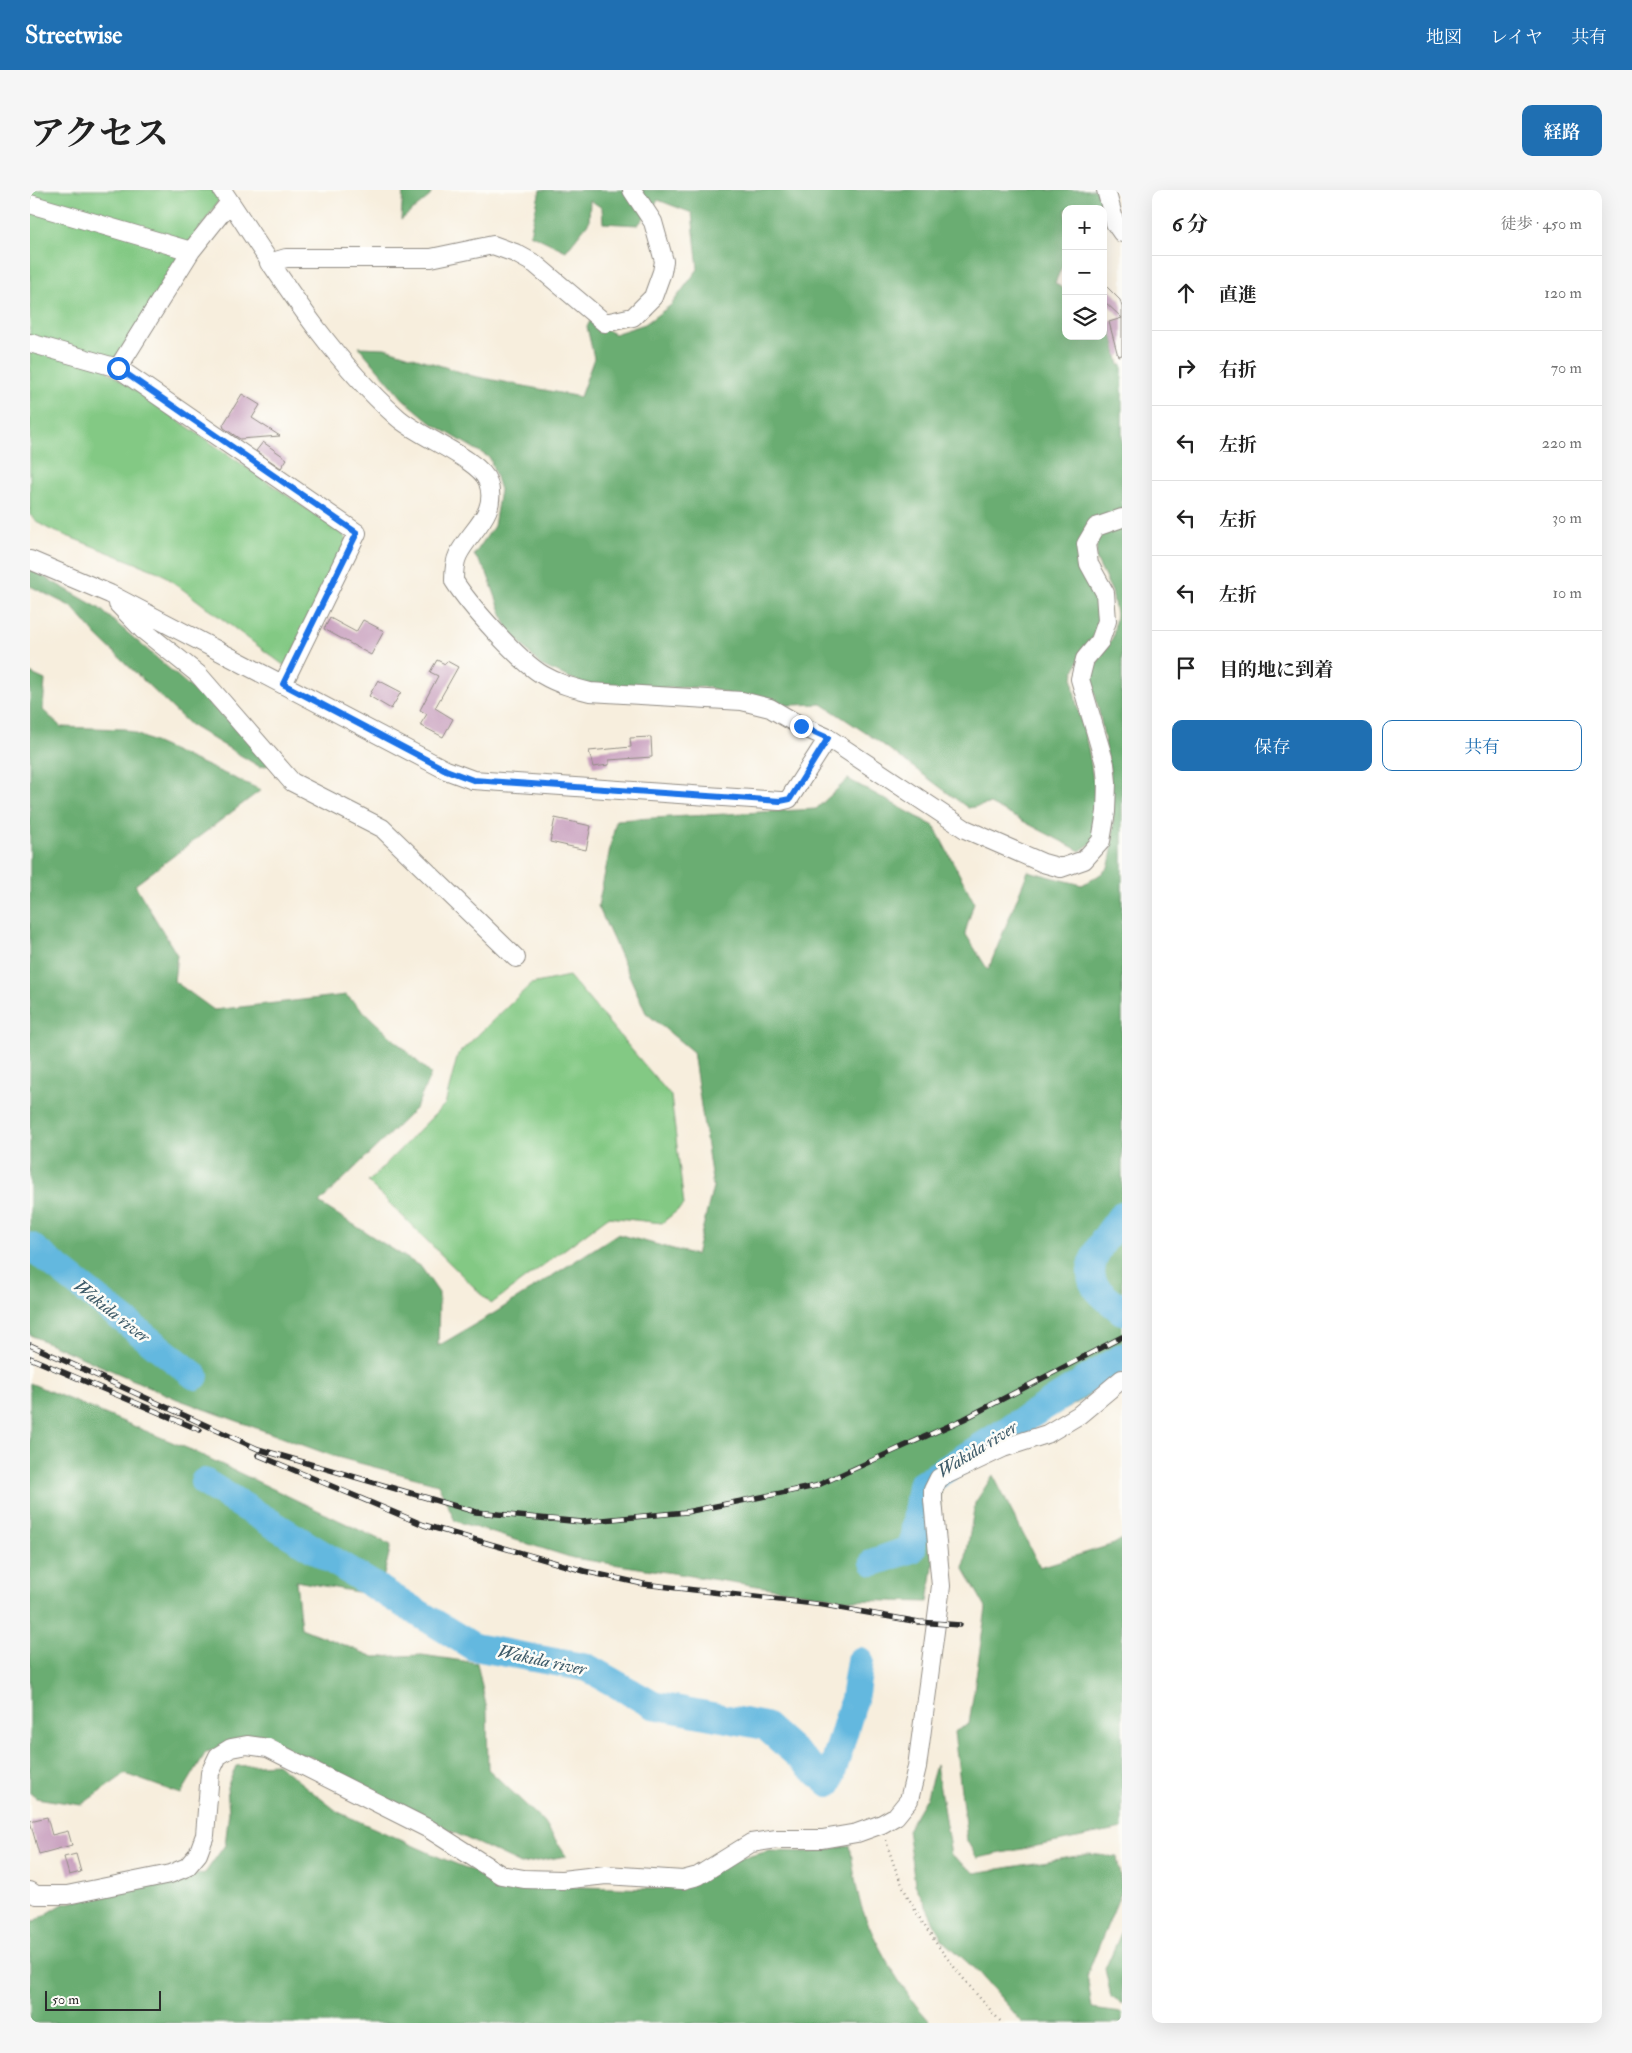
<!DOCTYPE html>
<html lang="ja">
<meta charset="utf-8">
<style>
body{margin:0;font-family:"IM FELL Double Pica","Noto Serif JP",serif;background:#f6f6f6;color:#222}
.controls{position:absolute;right:15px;top:15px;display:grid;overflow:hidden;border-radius:10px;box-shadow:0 5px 20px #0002}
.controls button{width:45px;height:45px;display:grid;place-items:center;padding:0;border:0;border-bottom:1px solid #e0e0e0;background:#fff;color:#222;font:25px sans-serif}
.scale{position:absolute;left:15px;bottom:12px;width:116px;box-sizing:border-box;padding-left:5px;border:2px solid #2b2b2b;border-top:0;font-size:14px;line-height:18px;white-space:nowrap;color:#2b2b2b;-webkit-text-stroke:4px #fdfcf7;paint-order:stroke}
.stop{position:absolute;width:15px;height:15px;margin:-11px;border:4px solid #1a73e8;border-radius:50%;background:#fff}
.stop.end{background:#1a73e8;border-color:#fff;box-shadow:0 1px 5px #0008}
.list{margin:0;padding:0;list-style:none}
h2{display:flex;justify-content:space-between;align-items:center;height:65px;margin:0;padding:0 20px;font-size:21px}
h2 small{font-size:16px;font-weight:400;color:#767676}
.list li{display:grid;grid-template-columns:32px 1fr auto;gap:15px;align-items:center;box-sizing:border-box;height:75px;padding:0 20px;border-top:1px solid #e0e0e0}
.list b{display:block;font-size:19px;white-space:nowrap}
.list em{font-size:16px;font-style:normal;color:#767676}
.actions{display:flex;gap:10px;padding:15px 20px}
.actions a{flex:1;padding:11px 0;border:1px solid #1f6fb2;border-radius:10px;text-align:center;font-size:18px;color:#1f6fb2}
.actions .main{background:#1f6fb2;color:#fff}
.icon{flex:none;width:28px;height:28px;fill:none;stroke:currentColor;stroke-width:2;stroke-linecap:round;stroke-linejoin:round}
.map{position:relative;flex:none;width:1092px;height:1833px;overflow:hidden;border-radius:10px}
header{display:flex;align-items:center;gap:30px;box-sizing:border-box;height:70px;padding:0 25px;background:#1f6fb2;color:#fff}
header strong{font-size:24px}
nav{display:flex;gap:28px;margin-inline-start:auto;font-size:18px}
.intro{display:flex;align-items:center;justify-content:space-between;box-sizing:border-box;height:120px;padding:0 30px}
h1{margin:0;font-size:35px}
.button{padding:12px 22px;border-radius:10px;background:#1f6fb2;color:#fff;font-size:18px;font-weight:700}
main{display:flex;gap:30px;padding:0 30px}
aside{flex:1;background:#fff;border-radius:10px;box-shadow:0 5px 20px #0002}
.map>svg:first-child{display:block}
</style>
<header>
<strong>Streetwise</strong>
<nav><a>地図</a><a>レイヤ</a><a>共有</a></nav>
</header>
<div class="intro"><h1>アクセス</h1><a class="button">経路</a></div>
<main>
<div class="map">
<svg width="1092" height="1833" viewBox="0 0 1092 1833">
<rect width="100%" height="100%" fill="#fdfcf7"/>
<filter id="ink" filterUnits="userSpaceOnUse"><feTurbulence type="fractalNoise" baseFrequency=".02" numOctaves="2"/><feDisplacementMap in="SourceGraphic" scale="10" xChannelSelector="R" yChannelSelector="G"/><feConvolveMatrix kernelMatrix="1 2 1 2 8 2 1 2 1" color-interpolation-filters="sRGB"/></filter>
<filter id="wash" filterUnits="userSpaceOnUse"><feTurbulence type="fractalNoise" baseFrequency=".0096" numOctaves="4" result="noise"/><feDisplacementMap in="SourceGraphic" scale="20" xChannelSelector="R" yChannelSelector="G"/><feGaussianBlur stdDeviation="1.12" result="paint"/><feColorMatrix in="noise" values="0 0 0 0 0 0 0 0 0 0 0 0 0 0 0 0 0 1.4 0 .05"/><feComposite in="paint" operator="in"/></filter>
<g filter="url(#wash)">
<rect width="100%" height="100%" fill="#f7eedd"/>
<!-- green -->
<path fill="#83c984" stroke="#577a58" d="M0 0H183L189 10 77 181 310 342 319 351 256 477 131 383 19 339 10 334 0 325Z
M539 786 641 906 654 1015 632 1033 578 1027 461 1114 338 992 415 914 428 864 501 794Z"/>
<!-- forest -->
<path fill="#6aad72" stroke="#4a6c4e" d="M373 0H402L400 6 371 30Z
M510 0H1072L1085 22 1073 33V19H1036V67L1025 93 1036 101V146H1073V127L1080 132 1089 175H1092V321L1051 349C1060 375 1075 406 1069 434 1066 450 1042 470 1043 492 1045 517 1055 539 1059 563 1064 591 1067 621 1066 650L1050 661 960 614 938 618 848 551 792 514 733 516 678 497 604 499 554 494 510 475 477 438 457 383 444 365 464 336 470 300 460 268 403 234 373 209 329 157 355 158 443 186 550 207 564 168 557 137 560 131 584 144 615 134 641 115 668 79 662 23 628 10 608 35 573 33 572 18 560 10 559 32 536 61 500 44Z
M1092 337V1178L1054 1209 912 1286 908 1341 898 1412 820 1410 543 1368 425 1331 408 1294 303 1266 147 1209 0 1145V483L15 490 13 520 31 537 95 539 231 600 105 695 147 765 144 791 184 820 316 805 401 884 386 918 289 1013 391 1077 409 1103 408 1156 466 1122 587 1044 666 1065 683 997 663 862 616 823 568 716 586 630 786 619 818 589 904 636 944 712 935 743 958 780 998 681 1052 695C1060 690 1076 683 1079 675 1092 626 1073 534 1060 484L1083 447 1086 424 1082 402 1066 369 1067 349 1077 338Z
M0 379 69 418 248 573 230 577 160 535 67 446 42 417 0 396Z
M0 1193 159 1259 361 1355 349 1406 266 1391 271 1438 344 1467 392 1465 447 1473 457 1520 458 1579 514 1632 536 1666 491 1674 395 1629 279 1566 218 1551 176 1562 151 1604 95 1584 51 1615 6 1608 0 1603Z
M963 1285 1010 1377 1084 1354 1092 1349V1639L947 1668 937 1651 924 1542 939 1534 956 1418 934 1379 945 1313Z
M247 1574 308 1622 411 1668 480 1695 623 1699 672 1690 701 1671 739 1661 784 1662 820 1655C823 1674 825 1694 830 1712 840 1746 876 1809 902 1833H0V1734L33 1714 175 1683 195 1655 199 1622 197 1597 206 1576Z
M906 1575 921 1665 945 1683 1059 1664 1087 1667 1092 1700 1057 1785 1062 1819 1092 1823V1833H993L950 1784 912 1749 885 1694 877 1640 897 1606Z
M1092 1741V1814L1081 1807 1075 1779Z"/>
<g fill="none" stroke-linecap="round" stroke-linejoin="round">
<!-- river -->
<path stroke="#63b8df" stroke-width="28" d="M1092 1025C1079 1044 1047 1077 1068 1100 1075 1108 1084 1114 1092 1121
M0 1056 165 1186
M174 1292 444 1457 558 1478 623 1515 735 1536 799 1593 824 1509 830 1471
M844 1372 882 1359 891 1295 1092 1167"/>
</g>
<g id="blocks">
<!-- building -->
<path fill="#c69bbc" d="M1073 93 1090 110 1092 117V165L1088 166 1079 132 1092 128 1073 110Z
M212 204 230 215 222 228 250 246 210 249 194 238 193 235Z
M233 252 257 269 251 278 226 261Z
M300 428 326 442 333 430 354 441 341 465 294 439Z
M407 470 415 474 417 471 428 477 405 518 423 529 413 547 390 535 397 524 390 520 408 486 400 482Z
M348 490 371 502 361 519 339 506Z
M621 547 622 567 579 570V575L563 577 559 561 601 557 600 548Z
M525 628 561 636 556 660 520 652Z
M17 1627 22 1645 38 1641 42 1655 9 1664 0 1631Z
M46 1664 51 1682 39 1685 34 1667Z"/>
</g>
</g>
<g filter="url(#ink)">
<use href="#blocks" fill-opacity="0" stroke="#918c84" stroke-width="1"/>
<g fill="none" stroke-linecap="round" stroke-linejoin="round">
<!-- minor casing -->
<g stroke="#918c84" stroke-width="20">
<path id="minor" d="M192 0C246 80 294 162 367 227 387 246 450 269 458 292 469 324 440 340 428 365 424 373 424 383 424 391 440 416 489 471 513 485 528 494 544 498 560 502L712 511 740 518 771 536 798 548 935 639 1013 673 1031 678 1054 670 1071 651 1076 622 1077 592 1075 574 1050 489 1055 469 1070 451 1077 431 1075 403 1059 374 1056 354 1066 337 1092 328
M1076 0 1085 33 1092 43
M0 14 161 61
M239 73 256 68H401L463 55 485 63 505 74 575 133 603 127 623 107 632 82 634 71 623 32 602 0
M0 153 88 178 327 343 253 494
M88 178 161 61 200 12
M0 370 80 404 416 580 443 590 750 611 759 609 798 548
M88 414 113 440 168 484 262 592 352 638 486 768
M0 1701 6 1705H37L140 1684 157 1677 168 1664 175 1645 180 1583 188 1566 201 1558 217 1555 238 1558 399 1639 471 1685 494 1689 532 1690 576 1685 653 1690 668 1686 721 1653 747 1649H792L827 1643 852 1634 866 1626 879 1610 887 1577 911 1396 903 1310V1300L909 1288 973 1258 1017 1244 1049 1225 1092 1189"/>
</g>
<!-- path -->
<path stroke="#918c84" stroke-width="2.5" stroke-dasharray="1 4" stroke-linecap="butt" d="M856 1650C876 1724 922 1777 972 1833"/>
<!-- minor -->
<use href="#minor" stroke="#fff" stroke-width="18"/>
<!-- rail casing -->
<g stroke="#2b2b2b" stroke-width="5.5">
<path id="rail" d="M0 1155 228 1259 446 1322 552 1332 656 1322 786 1296 934 1229 1092 1147
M0 1168 170 1240
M228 1265 394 1335 554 1381 613 1394 794 1415 889 1432 930 1435"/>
</g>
<!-- rail -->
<use href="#rail" stroke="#fdfcf7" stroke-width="4" stroke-dasharray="11" stroke-linecap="butt"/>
</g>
</g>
<g fill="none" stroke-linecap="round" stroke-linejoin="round" filter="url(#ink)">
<!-- route -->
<path stroke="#1a73e8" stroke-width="6" d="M88 178 327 343 253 494 416 580 443 590 750 611 760 609 798 548 771 536"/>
</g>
<g text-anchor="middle" stroke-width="5" stroke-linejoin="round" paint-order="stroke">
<!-- water labels -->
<g font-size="18" font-style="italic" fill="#3f5c6a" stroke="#fdfcf7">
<text transform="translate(82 1121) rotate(38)" y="6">Wakida river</text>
<text transform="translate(947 1259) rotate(-32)" y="6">Wakida river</text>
<text transform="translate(512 1470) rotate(12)" y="6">Wakida river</text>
</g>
</g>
</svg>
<div class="controls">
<button>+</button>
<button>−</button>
<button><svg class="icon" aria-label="layers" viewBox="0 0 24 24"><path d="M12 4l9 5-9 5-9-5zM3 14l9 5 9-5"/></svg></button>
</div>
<div class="scale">50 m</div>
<div class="stop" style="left:88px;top:178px"></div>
<div class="stop end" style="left:771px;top:536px"></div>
</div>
<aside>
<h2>6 分<small>徒歩 · 450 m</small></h2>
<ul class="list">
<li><svg class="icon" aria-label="ahead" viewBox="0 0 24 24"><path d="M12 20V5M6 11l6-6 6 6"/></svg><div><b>直進</b></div><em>120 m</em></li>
<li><svg class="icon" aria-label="right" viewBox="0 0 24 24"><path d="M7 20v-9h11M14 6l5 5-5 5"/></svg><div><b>右折</b></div><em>70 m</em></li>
<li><svg class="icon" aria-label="left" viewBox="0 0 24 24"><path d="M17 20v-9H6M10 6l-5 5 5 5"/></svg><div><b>左折</b></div><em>220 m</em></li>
<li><svg class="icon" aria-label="left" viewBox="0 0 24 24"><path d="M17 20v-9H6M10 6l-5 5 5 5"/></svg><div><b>左折</b></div><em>30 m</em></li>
<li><svg class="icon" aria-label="left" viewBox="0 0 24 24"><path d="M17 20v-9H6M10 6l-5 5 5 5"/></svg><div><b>左折</b></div><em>10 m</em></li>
<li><svg class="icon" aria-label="arrive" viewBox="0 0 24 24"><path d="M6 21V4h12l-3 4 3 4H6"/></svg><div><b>目的地に到着</b></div></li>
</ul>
<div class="actions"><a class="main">保存</a><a>共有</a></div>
</aside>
</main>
